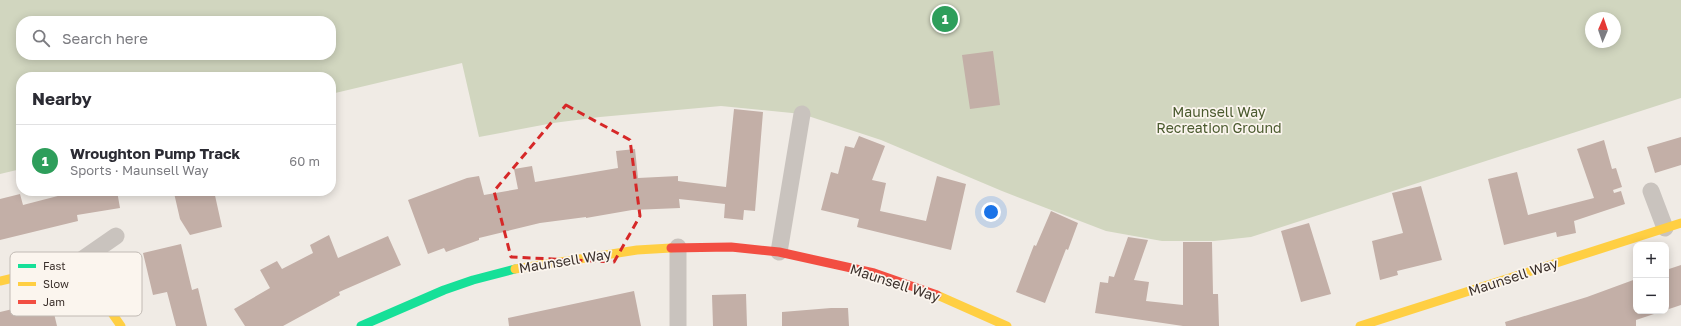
<!DOCTYPE html>
<meta charset="utf-8">
<style>
body{margin:0;font-family:"Golos Text",sans-serif;background:#f2f2f3;color:#2b2b33}
.controls{position:absolute;right:12px;bottom:12px;display:grid;overflow:hidden;border-radius:8px;box-shadow:0 2px 10px #0003}
.controls button{width:36px;height:36px;display:grid;place-items:center;padding:0;border:0;border-bottom:1px solid #e1e1e2;background:#fff;color:#2b2b33;font:20px sans-serif}
.compass{position:absolute;left:1585px;top:12px;width:36px;height:36px;border-radius:50%;background:#fff;box-shadow:0 2px 10px #0003;rotate:2deg}
.you{position:absolute;left:991px;top:212px;width:14px;height:14px;margin:-10px;border:3px solid #fff;border-radius:50%;background:#1a73e8;box-shadow:0 0 0 6px #1a73e833}
.badge{display:grid;place-items:center;width:26px;height:26px;border-radius:50%;background:#0f766e;color:#fff;font-size:13px;font-weight:700}
.pin{position:absolute;translate:-50% -50%;border:2px solid #fff;box-shadow:0 1px 4px #0006}
.list{margin:0;padding:0;list-style:none}
h2{display:flex;justify-content:space-between;align-items:center;height:52px;margin:0;padding:0 16px;font-size:17px}
h2 small{font-size:13px;font-weight:400;color:#7c7c81}
.list li{display:grid;grid-template-columns:26px 1fr auto;gap:12px;align-items:center;box-sizing:border-box;height:72px;padding:0 16px;border-top:1px solid #e1e1e2}
.list b{display:block;font-size:15px;white-space:nowrap}
.list p{margin:0;font-size:13px;white-space:nowrap;color:#7c7c81}
.list em{font-size:13px;font-style:normal;color:#7c7c81}
.icon{flex:none;width:22px;height:22px;fill:none;stroke:currentColor;stroke-width:2;stroke-linecap:round;stroke-linejoin:round}
.map{position:relative;flex:none;width:1681px;height:326px;overflow:hidden}
.search{position:absolute;background:#fff;box-shadow:0 2px 10px #0003;left:16px;top:16px;width:320px;height:44px;display:flex;align-items:center;gap:10px;box-sizing:border-box;padding:0 14px;border-radius:16px;color:#7c7c81;font-size:15px}
.panel{position:absolute;background:#fff;box-shadow:0 2px 10px #0003;left:16px;top:72px;width:320px;height:124px;border-radius:16px}
.map>svg:first-child{display:block}
</style>
<div class="map">
<svg width="1681" height="326" viewBox="0 0 1681 326">
<rect width="100%" height="100%" fill="#f0ebe5"/>
<!-- green -->
<path fill="#d1d6bf" fill-rule="evenodd" d="M0 0H1681V98L1251 237 1214 241H1162L1106 231 1002 191 881 140 802 114 721 106 600 117 553 123 479 137 462 63 331 94V77H21V169L0 174ZM1591 18H1615V42H1591ZM21 21H331V55H21Z"/>
<!-- building -->
<path fill="#c3afa7" d="M993 51 1000 105 970 109 962 55Z
M734 109 763 112 755 211 744 210 743 220 724 218 725 204 679 199 680 208 632 210 586 218V217L540 223 479 238V240L446 252 444 248 428 254 408 200 467 178 479 176 484 195 518 189 514 169 532 166 535 182 618 168 616 151 635 149 638 178 678 176V181L726 187Z
M859 136 885 146 872 180 886 183 880 211 926 221 937 176 966 184 951 250 857 227 859 219 821 210 831 172 838 174 845 146 854 148Z
M1681 137V165L1655 173 1647 147Z
M1604 140 1612 169 1616 168 1622 187 1613 190 1614 193 1621 191 1625 204 1574 221 1576 233 1557 237 1556 232 1504 245 1488 179 1517 172 1528 215 1594 198 1577 149Z
M1421 186 1442 260 1397 271 1398 275 1380 280 1372 241 1403 233 1392 193Z
M77 191H117L120 208 77 215 78 221 0 240V199L20 194 23 205Z
M184 191H214L222 227 190 235 180 219 174 193Z
M1051 211 1078 223 1068 250 1066 249 1045 303 1016 292 1034 245 1036 246Z
M1309 223 1331 294 1301 302 1281 231Z
M329 235 338 258 388 236 401 265 339 292 340 295 283 326H245L234 309 270 288 260 270 277 261 282 269 313 253 310 245Z
M1128 237 1148 240 1134 280 1149 282 1146 301 1183 305V242H1212L1213 294H1218L1219 326H1183L1095 313 1100 282 1108 283 1109 276 1114 277Z
M181 244 192 290 198 288 207 326H176L167 292 153 295 143 253Z
M1681 265V305L1666 310V270Z
M1636 279V311H1663L1636 320V326H1506L1505 322 1587 297Z
M634 291 641 326H509L508 318Z
M746 294 747 326H713L712 295Z
M34 304 35 309 52 305 57 326H0V312Z
M831 308H848L849 326H782V312Z"/>
<g fill="none" stroke-linecap="round" stroke-linejoin="round">
<!-- street -->
<path stroke="#c9c3be" stroke-width="17" d="M1651 191 1665 228
M779 252 802 114
M77 263 116 236
M678 326V247"/>
<!-- fast -->
<path stroke="#16e098" stroke-width="9" d="M361 326 444 290 473 280 515 269"/>
<!-- slow -->
<path stroke="#ffcf43" stroke-width="9" d="M515 269 637 250 671 248
M0 281 77 263 121 326
M937 295 1007 326
M1360 326 1681 223"/>
<!-- jam -->
<path stroke="#f24e42" stroke-width="9" d="M671 248 731 247 779 252 874 273 937 295"/>
</g>
<!-- marked area -->
<path fill="none" stroke="#d62828" stroke-width="3" stroke-dasharray="8 5" stroke-linejoin="round" d="M566 105 630 140 640 216 614 262 511 257 494 191Z"/>
<g text-anchor="middle" stroke-width="3.5" stroke-linejoin="round" paint-order="stroke">
<!-- park labels -->
<g font-size="14" fill="#4a5a2e" stroke="#fbf5ee">
<text x="1219" y="117">Maunsell Way<tspan x="1219" dy="16">Recreation Ground</tspan></text>
</g>
<!-- street labels -->
<g font-size="14" fill="#3b302b" stroke="#fbf5ee">
<text transform="translate(565 261) rotate(-9)" y="5">Maunsell Way</text>
<text transform="translate(1513 277) rotate(-18)" y="5">Maunsell Way</text>
<text transform="translate(895 283) rotate(18)" y="5">Maunsell Way</text>
</g>
</g>
<!-- legend -->
<rect x="10" y="252" width="132" height="64" rx="6" fill="#fbf5ee" stroke="#c1bab4" stroke-width="1"/>
<rect x="18" y="264" width="18" height="4" fill="#16e098"/>
<rect x="18" y="282" width="18" height="4" fill="#ffcf43"/>
<rect x="18" y="300" width="18" height="4" fill="#f24e42"/>
<g font-size="11" fill="#3b302b">
<text x="43" y="270">Fast</text>
<text x="43" y="288">Slow</text>
<text x="43" y="306">Jam</text>
</g>
</svg>
<div class="controls">
<button>+</button>
<button>−</button>
</div>
<svg class="compass" viewBox="-18 -18 36 36"><path d="M0-13l5 13h-10z" fill="#e53935"/><path d="M0 13l5-13h-10z" fill="#7c7c81"/></svg>
<div class="you"></div>
<div class="pin badge" style="left:945px;top:19px;background:#2e9e5b">1</div>
<div class="search"><svg class="icon" aria-label="search" viewBox="0 0 24 24"><circle cx="10" cy="10" r="6"/><path d="M15 15l6 6"/></svg>Search here</div>
<section class="panel">
<h2>Nearby<small></small></h2>
<ul class="list">
<li><span class="badge" style="background:#2e9e5b">1</span><div><b>Wroughton Pump Track</b><p>Sports · Maunsell Way</p></div><em>60 m</em></li>
</ul>
</section>
</div>
